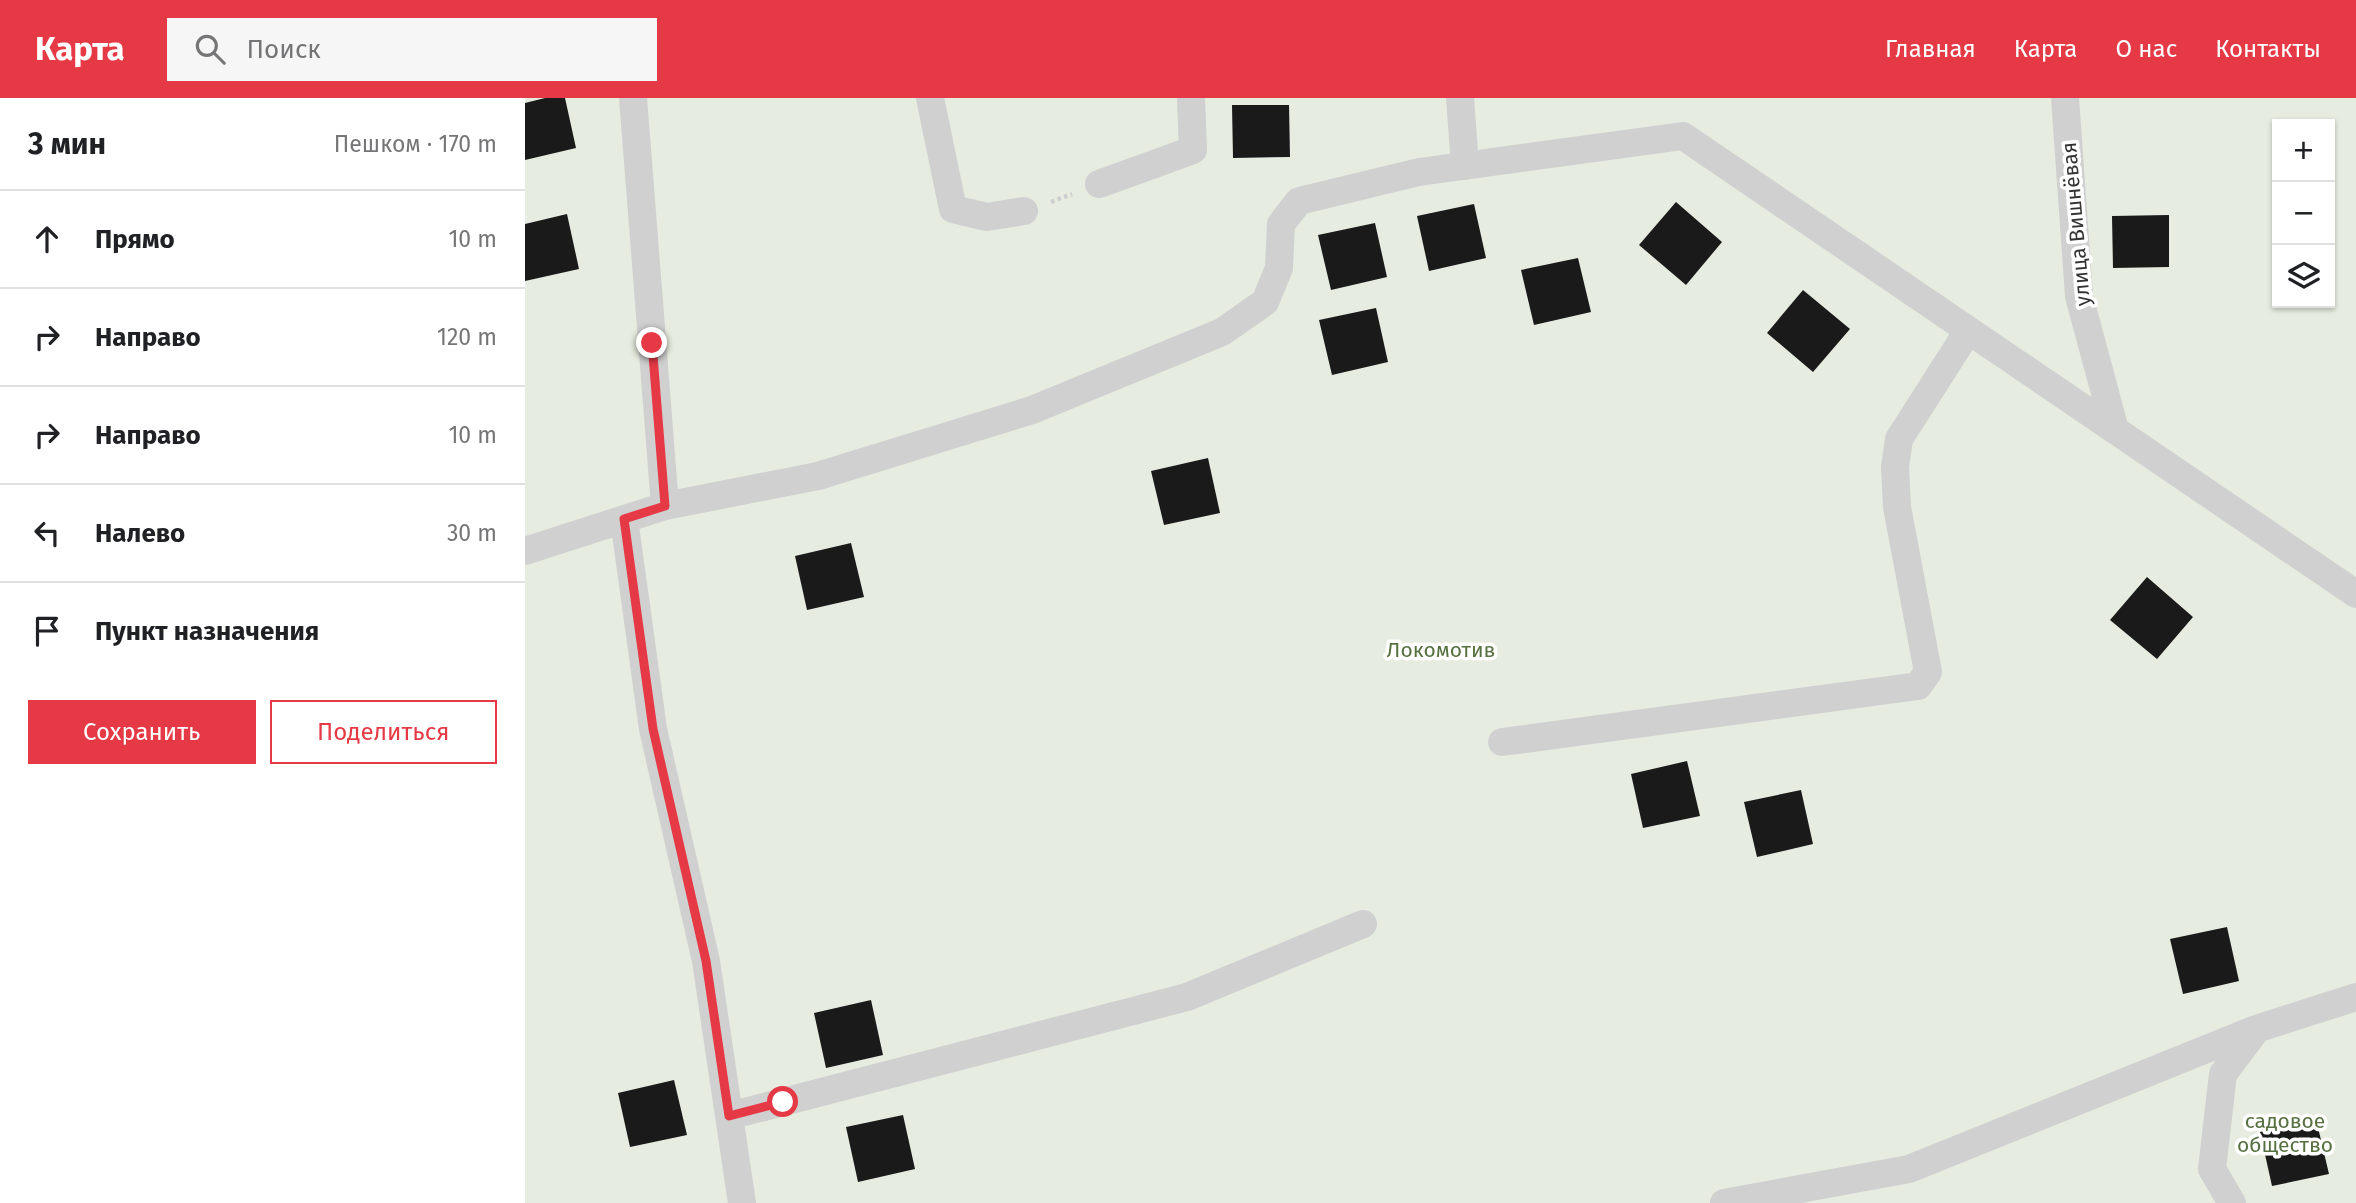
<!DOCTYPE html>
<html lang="ru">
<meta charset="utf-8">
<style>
body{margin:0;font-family:"Fira Sans",sans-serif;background:#f6f6f6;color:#202124}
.controls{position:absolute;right:21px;top:21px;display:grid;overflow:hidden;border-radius:0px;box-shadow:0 2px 5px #0004}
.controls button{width:63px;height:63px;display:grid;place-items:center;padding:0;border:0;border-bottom:2px solid #e0e0e0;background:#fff;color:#202124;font:35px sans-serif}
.stop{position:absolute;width:21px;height:21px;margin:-16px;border:5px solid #e63946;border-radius:50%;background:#fff}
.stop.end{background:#e63946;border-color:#fff;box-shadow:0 2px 7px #0008}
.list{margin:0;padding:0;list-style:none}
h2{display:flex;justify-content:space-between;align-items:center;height:91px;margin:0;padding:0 28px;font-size:30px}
h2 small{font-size:23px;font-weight:400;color:#757577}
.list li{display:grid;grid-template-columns:46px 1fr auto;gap:21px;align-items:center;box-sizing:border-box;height:98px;padding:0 28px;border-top:2px solid #e0e0e0}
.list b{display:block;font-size:26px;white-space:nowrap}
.list em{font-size:23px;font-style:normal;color:#757577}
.actions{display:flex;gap:14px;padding:21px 28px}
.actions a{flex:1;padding:16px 0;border:2px solid #e63946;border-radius:0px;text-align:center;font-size:24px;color:#e63946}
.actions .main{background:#e63946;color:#fff}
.icon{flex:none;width:38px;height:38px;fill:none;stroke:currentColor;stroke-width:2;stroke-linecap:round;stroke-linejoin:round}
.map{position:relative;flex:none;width:1831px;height:1105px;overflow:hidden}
header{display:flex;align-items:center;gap:42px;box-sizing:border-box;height:98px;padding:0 35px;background:#e63946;color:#fff}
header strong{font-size:33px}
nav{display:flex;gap:38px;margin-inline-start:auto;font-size:24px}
.search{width:490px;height:63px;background:#f6f6f6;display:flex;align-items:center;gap:18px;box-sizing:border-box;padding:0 24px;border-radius:0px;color:#757577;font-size:26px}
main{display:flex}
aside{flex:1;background:#fff}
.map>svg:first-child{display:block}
</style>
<header>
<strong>Карта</strong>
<div class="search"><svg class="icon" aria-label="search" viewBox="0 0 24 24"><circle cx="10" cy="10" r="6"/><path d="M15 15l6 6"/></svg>Поиск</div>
<nav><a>Главная</a><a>Карта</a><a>О нас</a><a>Контакты</a></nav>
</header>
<main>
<aside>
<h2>3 мин<small>Пешком · 170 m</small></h2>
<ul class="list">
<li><svg class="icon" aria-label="ahead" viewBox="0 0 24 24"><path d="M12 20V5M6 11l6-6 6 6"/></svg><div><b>Прямо</b></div><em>10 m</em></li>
<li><svg class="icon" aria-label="right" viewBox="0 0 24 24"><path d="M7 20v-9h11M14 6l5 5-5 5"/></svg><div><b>Направо</b></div><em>120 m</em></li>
<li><svg class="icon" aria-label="right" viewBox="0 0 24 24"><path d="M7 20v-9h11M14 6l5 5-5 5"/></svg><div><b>Направо</b></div><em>10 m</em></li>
<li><svg class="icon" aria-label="left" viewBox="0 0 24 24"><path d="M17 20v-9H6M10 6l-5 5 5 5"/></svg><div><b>Налево</b></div><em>30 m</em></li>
<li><svg class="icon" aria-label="arrive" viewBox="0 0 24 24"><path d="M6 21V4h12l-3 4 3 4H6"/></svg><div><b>Пункт назначения</b></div></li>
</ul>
<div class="actions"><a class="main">Сохранить</a><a>Поделиться</a></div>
</aside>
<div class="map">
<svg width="1831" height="1105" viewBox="0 0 1831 1105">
<rect width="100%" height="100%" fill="#fff"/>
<!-- green -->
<path fill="#e6ecdf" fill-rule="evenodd" d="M0 0H1831V1105H0ZM1752 26H1805V205H1752Z"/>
<!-- building -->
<path fill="#1a1a1a" d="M20 0H40L51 50 0 62V5Z
M707 7H764L765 59 708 60Z
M1151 104 1197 144 1161 187 1114 147Z
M949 106 961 160 904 173 892 118Z
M42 116 54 171 0 183V126Z
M1644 117V169L1588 170 1587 118Z
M850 125 862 179 806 192 793 137Z
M1053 160 1066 214 1009 227 996 172Z
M1278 192 1325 231 1288 274 1242 235Z
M851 210 863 264 807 277 794 222Z
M683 360 695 415 639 427 626 373Z
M326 445 339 499 282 512 270 458Z
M1622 479 1668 519 1632 561 1585 522Z
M1162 663 1175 718 1118 730 1106 676Z
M1276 692 1288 746 1232 759 1219 704Z
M1702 829 1714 883 1658 896 1645 841Z
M346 902 358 957 301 970 289 915Z
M149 982 162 1037 105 1049 93 995Z
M378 1017 390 1071 333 1084 321 1029Z
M1791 1021 1804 1076 1747 1088 1735 1034Z"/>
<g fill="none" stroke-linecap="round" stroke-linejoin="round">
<!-- path -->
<path stroke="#cdcdcd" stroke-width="4.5" stroke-dasharray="3.5 3.5" stroke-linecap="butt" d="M526 104 547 96"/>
<!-- minor -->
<path stroke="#d0d0d0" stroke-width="28" d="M108 0 140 408
M405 0 428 111 462 119 499 113
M935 0 940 68
M1540 0 1554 198 1590 332
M574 86 668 52 666 0
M99 421 128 631 181 863 217 1105
M0 453 140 408 293 378 507 312 697 234 740 204 754 170 756 126 774 103 894 74 1158 38 1831 496
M977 644 1393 588 1403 574 1372 409 1370 369 1374 341 1443 233
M204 1018 662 899 838 826
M1199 1105 1384 1071 1731 931 1831 899
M1707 1105 1687 1071 1698 976 1731 932"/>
</g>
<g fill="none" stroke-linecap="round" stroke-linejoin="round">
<!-- route -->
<path stroke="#e63946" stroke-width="9" d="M127 245 140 408 99 421 128 631 181 863 204 1018 258 1004"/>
</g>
<g text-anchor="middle" stroke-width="7" stroke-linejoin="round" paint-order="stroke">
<!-- street labels -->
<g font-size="21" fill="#333" stroke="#fff">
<text transform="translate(1551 126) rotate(-95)" y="7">улица Вишнёвая</text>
</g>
<!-- park labels -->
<g font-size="21" fill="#56703f" stroke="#fff">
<text x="916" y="559">Локомотив</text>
<text x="1760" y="1030">садовое<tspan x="1760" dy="24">общество</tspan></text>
</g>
</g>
</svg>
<div class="controls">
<button>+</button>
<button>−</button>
<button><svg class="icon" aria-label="layers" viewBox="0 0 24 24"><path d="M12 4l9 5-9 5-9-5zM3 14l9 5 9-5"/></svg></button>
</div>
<div class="stop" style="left:258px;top:1004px"></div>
<div class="stop end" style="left:127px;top:245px"></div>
</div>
</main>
